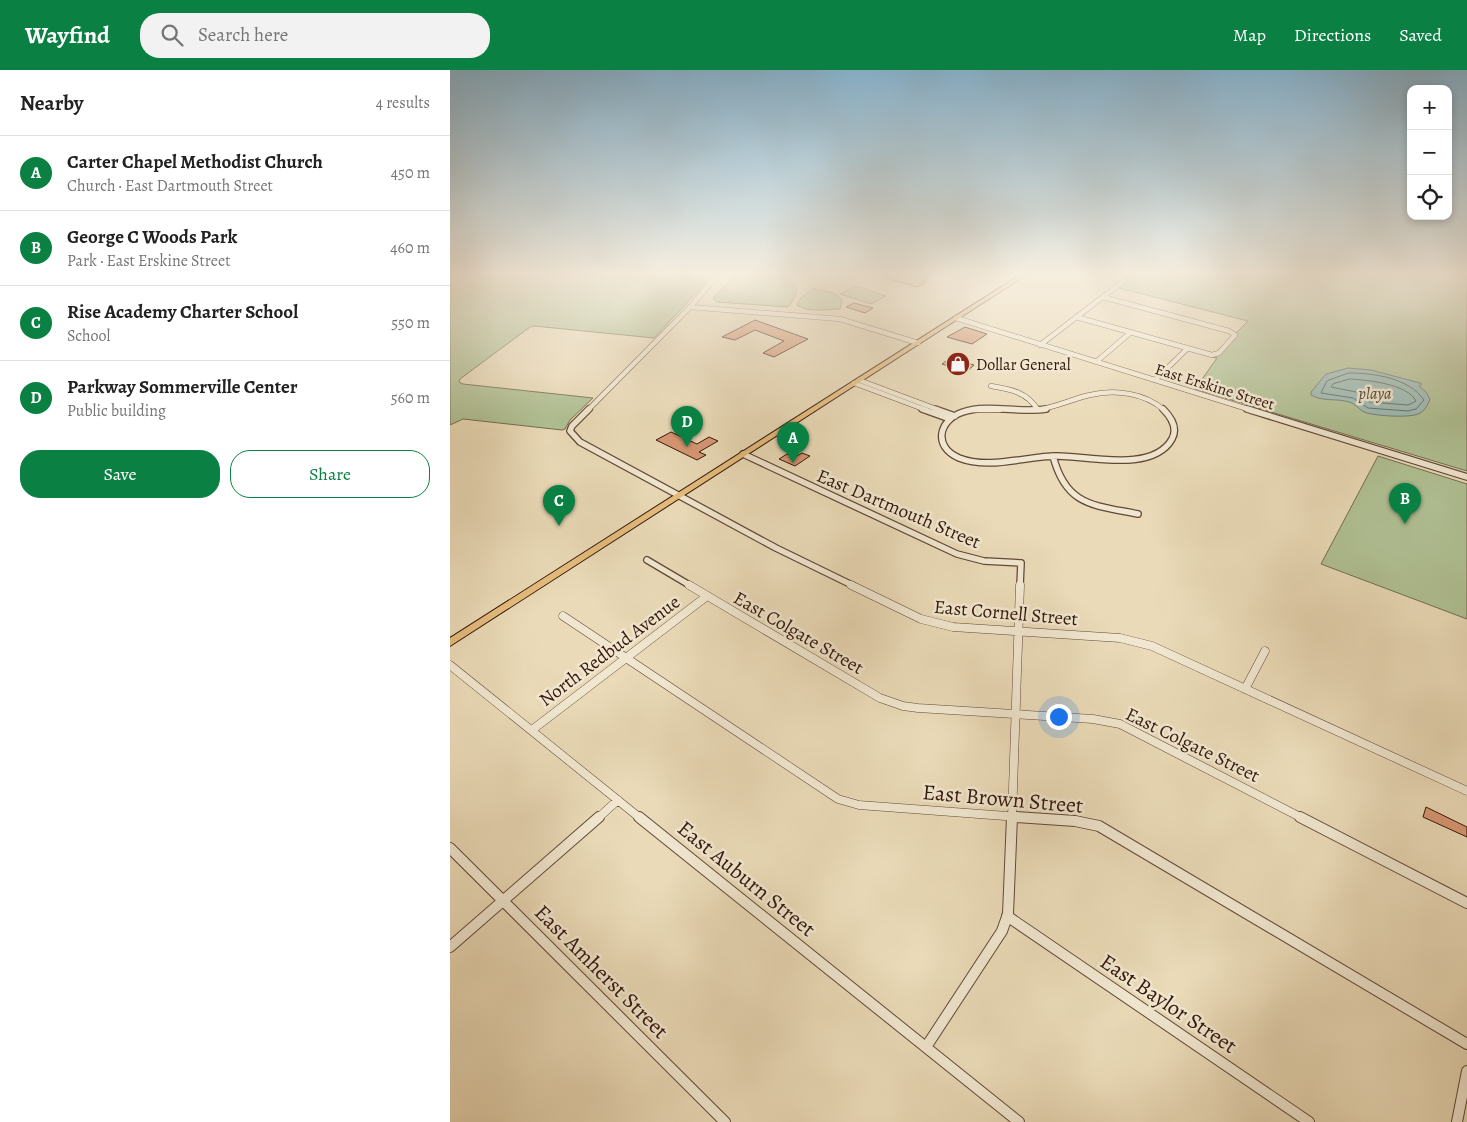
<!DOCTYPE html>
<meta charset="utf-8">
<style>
body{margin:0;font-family:Alegreya,serif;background:#f2f2f2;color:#222}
.controls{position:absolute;right:15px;top:15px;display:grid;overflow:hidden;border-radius:10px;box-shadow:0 2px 8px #0003}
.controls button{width:45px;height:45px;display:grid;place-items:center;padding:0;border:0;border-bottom:1px solid #e0e0e0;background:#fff;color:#222;font:25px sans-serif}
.you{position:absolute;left:608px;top:646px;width:18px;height:18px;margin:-12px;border:4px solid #fff;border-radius:50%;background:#1a73e8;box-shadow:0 0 0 8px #1a73e833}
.badge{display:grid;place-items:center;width:32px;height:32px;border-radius:50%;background:#0b8043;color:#fff;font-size:16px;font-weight:700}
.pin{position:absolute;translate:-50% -41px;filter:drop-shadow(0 1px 2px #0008)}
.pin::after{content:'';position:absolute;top:26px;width:18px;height:15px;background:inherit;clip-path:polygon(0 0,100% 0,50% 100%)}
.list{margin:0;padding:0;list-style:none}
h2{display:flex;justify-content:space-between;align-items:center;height:65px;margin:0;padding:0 20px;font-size:21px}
h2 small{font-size:16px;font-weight:400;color:#767676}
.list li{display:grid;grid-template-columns:32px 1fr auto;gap:15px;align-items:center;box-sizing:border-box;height:75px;padding:0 20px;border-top:1px solid #e0e0e0}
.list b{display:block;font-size:19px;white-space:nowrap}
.list p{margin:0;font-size:16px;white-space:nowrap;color:#767676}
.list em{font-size:16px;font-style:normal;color:#767676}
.actions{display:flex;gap:10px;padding:15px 20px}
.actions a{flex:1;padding:11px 0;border:1px solid #0b8043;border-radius:20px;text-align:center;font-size:18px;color:#0b8043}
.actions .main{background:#0b8043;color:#fff}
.icon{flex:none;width:28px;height:28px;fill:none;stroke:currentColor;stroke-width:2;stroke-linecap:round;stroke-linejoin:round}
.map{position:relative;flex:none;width:1017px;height:1052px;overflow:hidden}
header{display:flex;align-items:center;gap:30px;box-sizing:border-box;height:70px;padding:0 25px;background:#0b8043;color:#fff}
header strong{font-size:24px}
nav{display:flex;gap:28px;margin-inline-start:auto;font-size:18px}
.search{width:350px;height:45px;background:#f2f2f2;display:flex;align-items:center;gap:12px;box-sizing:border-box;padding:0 18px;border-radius:20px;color:#767676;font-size:19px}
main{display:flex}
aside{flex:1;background:#fff}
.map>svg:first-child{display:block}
</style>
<header>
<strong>Wayfind</strong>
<div class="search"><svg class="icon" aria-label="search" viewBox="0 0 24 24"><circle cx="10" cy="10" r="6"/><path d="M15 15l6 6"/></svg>Search here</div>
<nav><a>Map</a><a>Directions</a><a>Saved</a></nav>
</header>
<main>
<aside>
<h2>Nearby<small>4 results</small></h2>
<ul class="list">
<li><span class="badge">A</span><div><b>Carter Chapel Methodist Church</b><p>Church · East Dartmouth Street</p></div><em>450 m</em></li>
<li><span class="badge">B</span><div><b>George C Woods Park</b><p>Park · East Erskine Street</p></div><em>460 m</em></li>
<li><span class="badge">C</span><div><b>Rise Academy Charter School</b><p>School</p></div><em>550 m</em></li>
<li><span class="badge">D</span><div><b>Parkway Sommerville Center</b><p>Public building</p></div><em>560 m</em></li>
</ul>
<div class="actions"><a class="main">Save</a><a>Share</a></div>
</aside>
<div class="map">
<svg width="1017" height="1052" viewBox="0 0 1017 1052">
<rect width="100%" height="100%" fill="#eadab7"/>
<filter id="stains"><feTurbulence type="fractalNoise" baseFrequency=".004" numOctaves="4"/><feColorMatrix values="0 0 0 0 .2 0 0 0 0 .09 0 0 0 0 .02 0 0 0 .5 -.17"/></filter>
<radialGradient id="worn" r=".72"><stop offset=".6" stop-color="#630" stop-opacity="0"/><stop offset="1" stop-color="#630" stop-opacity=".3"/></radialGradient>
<!-- green -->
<path fill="#b0c194" stroke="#726c50" d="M0 205H263L204 268 84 256 80 257 10 309 9 312 13 314 143 328 120 350 115 359 112 360 13 349 0 355Z
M286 205C305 205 369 201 338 237L267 232 263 228Z
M651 205H1017V401L745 319 767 288 762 287 798 251 669 218 671 210Z
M406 216 436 226 421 234 390 224Z
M362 219C373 220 384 221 392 230L390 239C378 239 358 243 347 235L350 229Z
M928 386 1017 414V549L871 494Z"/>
<!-- water -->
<path fill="#98bab4" stroke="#707971" d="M898 298 921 300 970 313 972 314 969 316 976 322 980 329C978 335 974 342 968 344 959 348 924 346 914 342 908 339 906 334 899 332 886 328 873 332 861 325V322L876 304Z"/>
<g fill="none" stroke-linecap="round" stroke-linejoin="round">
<!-- shore -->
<path stroke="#666960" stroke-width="1" d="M899 303C924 303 959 308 974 330L966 339 958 341 918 338 903 328 871 323 877 311Z
M900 309C918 310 957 314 966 331L958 335 920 332 906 322 881 317 883 314Z"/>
</g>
<!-- building -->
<path fill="#d89873" stroke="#35180d" d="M433 205H481L472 210 477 212 467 217 432 207Z
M404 233 423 238 415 243 396 237Z
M305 250 330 259 358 269 324 287 313 283 334 271 305 260 285 270 272 267Z
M515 257 537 264 522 274 497 267Z
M500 288 524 295 516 302 492 294Z
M221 362 247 374 259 367 268 371 249 382 256 385 247 390 206 370Z
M352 383 360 386 345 396 329 389 337 384 345 387Z
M976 737 1017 757V767L973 747Z"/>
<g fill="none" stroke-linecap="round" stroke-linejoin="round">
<!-- minor-far3 casing -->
<g stroke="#624838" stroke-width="5.5">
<path id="minor-far3" d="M656 205 675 210
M240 237 390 249 468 273
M626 247 762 285 769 283 785 265 779 261 653 227
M506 248 801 340
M590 275 675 210
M646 292 680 263
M409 310 489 340
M705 310 737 279
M404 313 476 340
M541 316C560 319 577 322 588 340
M138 340 240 237 268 205
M524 340H550
M587 340C606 337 622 329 640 325 665 319 695 323 714 340"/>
</g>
<!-- minor-far2 casing -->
<g stroke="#624838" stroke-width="8">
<path id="minor-far2" d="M139 339 122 356 120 361 130 372 326 478 404 516
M472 339 500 349
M485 339 505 346
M596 339C570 343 537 334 513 342 488 350 483 377 509 388 540 400 576 386 607 386 638 386 703 403 722 369 728 358 721 347 713 339
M797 339 1017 407
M293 384 507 484 534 491 571 493 570 516
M603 386C616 436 643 435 688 444
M197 490 241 516"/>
</g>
<!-- minor-far1 casing -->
<g stroke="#624838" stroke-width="9">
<path id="minor-far1" d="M239 515 430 628 453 636 468 638 643 649 670 654 852 748
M401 515 471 549 503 557 670 568 702 576 1017 721
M113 546 388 729 409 735 583 748
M0 595 190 748
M795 619 815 581
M82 660 257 526
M148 748 168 730
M562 748 570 515"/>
</g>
<!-- minor casing -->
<g stroke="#624838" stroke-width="12">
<path id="minor" d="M189 747 569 1052
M566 747 625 751 649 756 1017 974
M850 747 1017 833
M0 778 275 1052
M557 846 859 1052
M0 877 149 747
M476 977 552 861 558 844 562 747
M1007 1052 1017 1001"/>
</g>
<!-- major casing -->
<g stroke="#35180d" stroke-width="2">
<path id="major" d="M570 205H576L0 576V568Z"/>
</g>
<!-- minor-far3 -->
<use href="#minor-far3" stroke="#f1e7d0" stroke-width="4.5"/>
<!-- minor-far2 -->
<use href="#minor-far2" stroke="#f1e7d0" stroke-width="5.5"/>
<!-- minor-far1 -->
<use href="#minor-far1" stroke="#f1e7d0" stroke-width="8"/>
<!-- minor -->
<use href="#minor" stroke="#f1e7d0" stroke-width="10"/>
<!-- major -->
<use href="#major" fill="#e5bd7c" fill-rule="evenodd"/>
</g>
<!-- sky -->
<linearGradient id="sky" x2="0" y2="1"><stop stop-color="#88b6d3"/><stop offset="0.58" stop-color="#f6eedf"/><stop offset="1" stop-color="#f6eedf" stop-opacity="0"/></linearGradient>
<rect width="1017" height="352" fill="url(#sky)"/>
<!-- icons -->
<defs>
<g id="shop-disc" transform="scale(1.25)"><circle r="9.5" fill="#8f2418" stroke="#f1e7d0"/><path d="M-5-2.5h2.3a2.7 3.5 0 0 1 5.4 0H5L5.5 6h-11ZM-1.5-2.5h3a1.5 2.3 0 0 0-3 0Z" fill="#fff"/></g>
</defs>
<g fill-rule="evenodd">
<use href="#shop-disc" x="508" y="294"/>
</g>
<g text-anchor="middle" stroke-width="5" stroke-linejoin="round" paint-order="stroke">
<!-- far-poi labels -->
<g font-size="16" fill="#35180d" stroke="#f1e7d0" text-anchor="start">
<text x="526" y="300">Dollar General</text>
</g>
<!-- far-street labels -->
<g font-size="16" fill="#35180d" stroke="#f1e7d0">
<text transform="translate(765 316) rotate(17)" y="6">East Erskine Street</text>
</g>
<!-- far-water labels -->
<g font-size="16" font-style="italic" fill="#53493f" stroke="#f1e7d0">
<text x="925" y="329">playa</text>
</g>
<!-- street labels -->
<g font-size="19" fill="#35180d" stroke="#f1e7d0">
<text transform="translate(449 438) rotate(23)" y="7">East Dartmouth Street</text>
<text transform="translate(556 542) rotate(5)" y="7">East Cornell Street</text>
<text transform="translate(349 562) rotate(30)" y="7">East Colgate Street</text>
<text transform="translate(159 580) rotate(-37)" y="7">North Redbud Avenue</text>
<text transform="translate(743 674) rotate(26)" y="7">East Colgate Street</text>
</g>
<!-- near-street labels -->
<g font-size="22" fill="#35180d" stroke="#f1e7d0">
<text transform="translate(553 728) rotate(5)" y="8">East Brown Street</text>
<text transform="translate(297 808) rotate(39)" y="8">East Auburn Street</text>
<text transform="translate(152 901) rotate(45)" y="8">East Amherst Street</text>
<text transform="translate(719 933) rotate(34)" y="8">East Baylor Street</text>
</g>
</g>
<rect width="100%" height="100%" filter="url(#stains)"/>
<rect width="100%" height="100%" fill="url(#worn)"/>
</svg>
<div class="controls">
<button>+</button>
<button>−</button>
<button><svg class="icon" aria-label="locate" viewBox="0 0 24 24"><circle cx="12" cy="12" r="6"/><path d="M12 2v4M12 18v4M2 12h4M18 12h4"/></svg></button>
</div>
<div class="you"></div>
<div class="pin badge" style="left:343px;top:393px">A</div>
<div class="pin badge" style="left:955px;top:454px">B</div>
<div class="pin badge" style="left:109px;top:456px">C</div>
<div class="pin badge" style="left:237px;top:377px">D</div>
</div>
</main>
